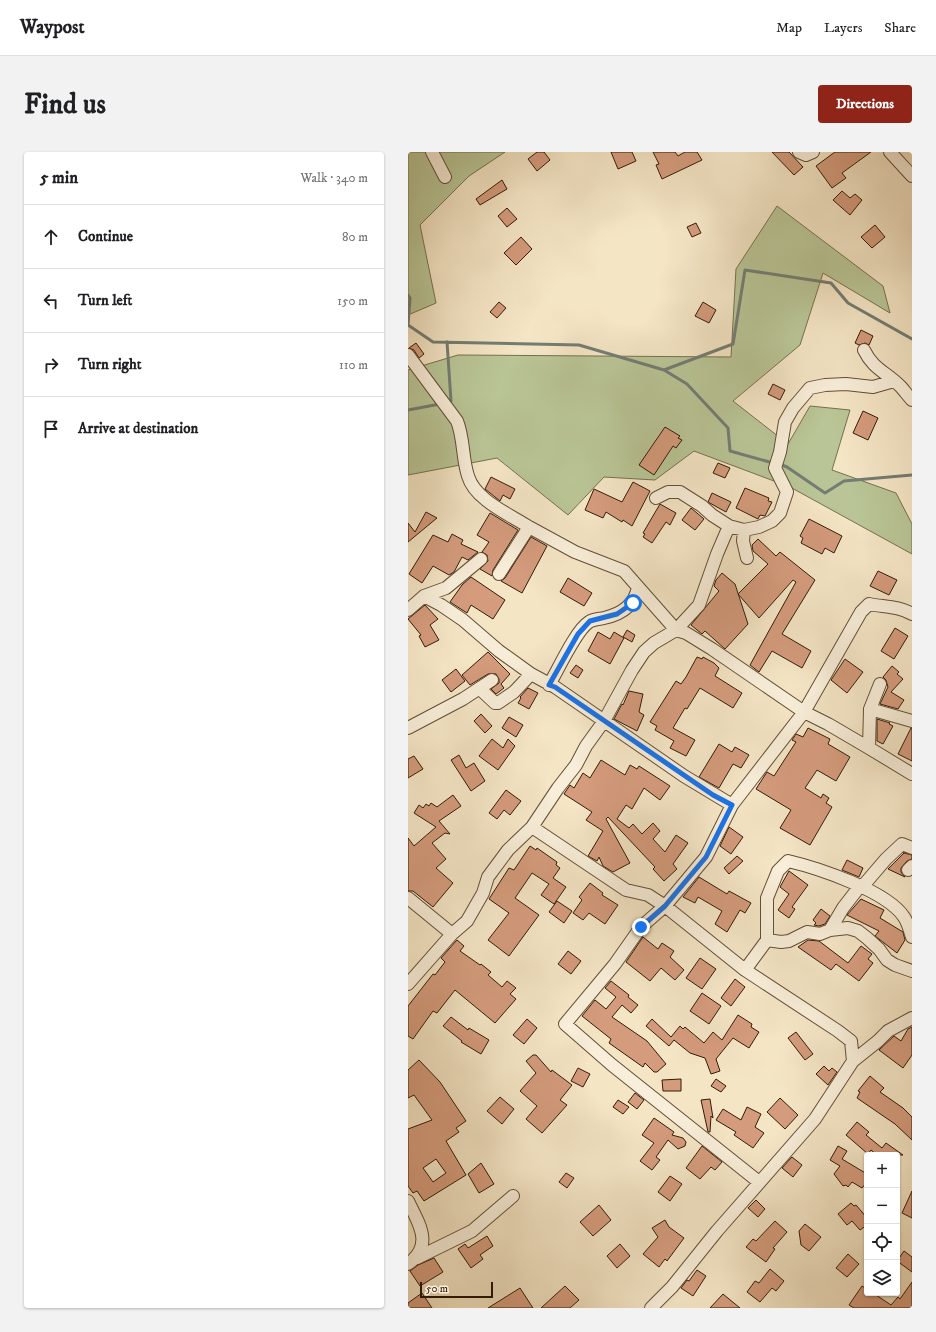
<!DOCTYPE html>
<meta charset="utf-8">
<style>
body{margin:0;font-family:"IM FELL DW Pica",serif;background:#f2f2f2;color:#202124}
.controls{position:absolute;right:12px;bottom:12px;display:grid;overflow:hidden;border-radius:4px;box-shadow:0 1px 3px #0004}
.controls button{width:36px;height:36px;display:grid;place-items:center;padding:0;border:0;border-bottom:1px solid #e0e0e0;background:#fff;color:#202124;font:20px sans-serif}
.scale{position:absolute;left:12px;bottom:10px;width:73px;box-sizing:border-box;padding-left:4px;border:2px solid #331c06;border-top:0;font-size:11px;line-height:14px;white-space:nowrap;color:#331c06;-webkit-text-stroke:3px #f8eed9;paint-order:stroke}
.stop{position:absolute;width:12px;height:12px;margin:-9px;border:3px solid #1a73e8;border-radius:50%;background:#fff}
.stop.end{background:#1a73e8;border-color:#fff;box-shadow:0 1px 4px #0008}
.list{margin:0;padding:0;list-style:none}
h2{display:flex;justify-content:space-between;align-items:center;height:52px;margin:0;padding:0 16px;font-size:17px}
h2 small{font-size:13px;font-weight:400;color:#757577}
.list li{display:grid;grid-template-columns:26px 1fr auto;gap:12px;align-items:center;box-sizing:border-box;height:64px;padding:0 16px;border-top:1px solid #e0e0e0}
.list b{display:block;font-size:15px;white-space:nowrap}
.list em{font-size:13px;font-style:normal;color:#757577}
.icon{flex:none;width:22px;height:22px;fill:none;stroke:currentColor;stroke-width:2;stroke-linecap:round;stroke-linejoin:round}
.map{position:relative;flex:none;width:504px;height:1156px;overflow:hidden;border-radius:4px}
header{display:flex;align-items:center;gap:24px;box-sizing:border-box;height:56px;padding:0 20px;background:#fff;border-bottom:1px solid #e0e0e0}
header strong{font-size:19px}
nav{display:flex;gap:22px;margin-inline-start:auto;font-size:14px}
.intro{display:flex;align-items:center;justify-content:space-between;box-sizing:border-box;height:96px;padding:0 24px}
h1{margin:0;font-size:28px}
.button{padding:10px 18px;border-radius:4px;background:#8f2418;color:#fff;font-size:14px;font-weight:700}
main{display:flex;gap:24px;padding:0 24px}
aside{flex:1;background:#fff;border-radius:4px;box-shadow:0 1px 3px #0004}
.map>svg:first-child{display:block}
</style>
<header>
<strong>Waypost</strong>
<nav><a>Map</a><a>Layers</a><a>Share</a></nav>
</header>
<div class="intro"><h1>Find us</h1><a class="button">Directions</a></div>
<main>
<aside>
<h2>5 min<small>Walk · 340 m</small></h2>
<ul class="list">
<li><svg class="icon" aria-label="ahead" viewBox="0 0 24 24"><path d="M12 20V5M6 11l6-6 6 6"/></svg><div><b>Continue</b></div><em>80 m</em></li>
<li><svg class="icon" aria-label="left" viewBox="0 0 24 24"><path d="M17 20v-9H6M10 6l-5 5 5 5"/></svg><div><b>Turn left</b></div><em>150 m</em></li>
<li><svg class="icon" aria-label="right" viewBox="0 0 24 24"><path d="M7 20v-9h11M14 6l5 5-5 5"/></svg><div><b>Turn right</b></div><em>110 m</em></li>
<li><svg class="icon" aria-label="arrive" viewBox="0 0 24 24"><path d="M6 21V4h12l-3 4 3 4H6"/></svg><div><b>Arrive at destination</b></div></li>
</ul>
</aside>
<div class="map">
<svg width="504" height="1156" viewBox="0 0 504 1156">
<rect width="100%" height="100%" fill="#f4e5c5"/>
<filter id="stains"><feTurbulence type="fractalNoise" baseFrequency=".005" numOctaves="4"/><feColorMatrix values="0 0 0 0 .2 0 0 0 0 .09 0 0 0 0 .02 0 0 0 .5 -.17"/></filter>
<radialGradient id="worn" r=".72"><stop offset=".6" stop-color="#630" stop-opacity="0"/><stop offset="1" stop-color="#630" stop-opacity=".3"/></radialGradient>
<!-- green -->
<path fill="#b9c596" stroke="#76704e" d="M0 0H97L61 24 12 73 28 151 0 163Z
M369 54 475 134 482 161 415 121 392 193 325 249 380 292 402 254 442 258 424 318 488 341 504 372V402L382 335 286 299 247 328 196 325 160 363 89 306 0 323V218L50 203 323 205 328 117Z"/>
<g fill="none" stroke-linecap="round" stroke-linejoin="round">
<!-- stream -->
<path stroke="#737d73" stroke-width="3" d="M0 143 2 146 0 173 25 190 171 193 256 218 325 192 337 118 423 131 440 151 504 187
M256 218 279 232 320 276 322 299 365 311
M39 250 43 249 39 190
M0 258 32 252
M371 312 379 315 417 341 436 329 504 323"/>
</g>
<!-- building -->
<path fill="#d49b7c" stroke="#331c06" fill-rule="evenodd" d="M129 0H136L142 8 129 19 120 7Z
M203 0H224L228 9 210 17Z
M245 0H267L270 4 277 0H289L294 8 254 27 248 13 251 12Z
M364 0H381L395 15 386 23Z
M427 0H463L434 21 438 26 424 36 408 14Z
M94 28 99 37 72 53 68 47Z
M434 39 442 46 447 42 454 48 442 63 425 48Z
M99 56 109 67 99 75 90 64Z
M288 71 293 81 284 85 279 75Z
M467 73 477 85 464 96 453 85Z
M113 85 124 97 108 113 96 101Z
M91 150 98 156 89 166 82 160Z
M295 150 308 158 301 171 287 164Z
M453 178 465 184 461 193 457 191 451 193 447 191Z
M8 191 16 202 11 206 6 198 1 196Z
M365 232 377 238 372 248 360 242Z
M455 259 470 266 460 288 445 281Z
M257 275 272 284 270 286 274 288 268 296 265 294 246 323 231 313Z
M310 311 322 316 317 326 305 321Z
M83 325 107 337 102 347 95 343 92 349 77 337Z
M225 330 242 339 224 374 215 368 214 370 198 360 195 366 177 358 186 337 214 350Z
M337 336 361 346 360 349 364 350 357 364 352 363 350 367 328 356Z
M304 341 323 350 318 360 300 350Z
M252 352 268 361 262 373 258 370 244 391 235 385 237 382 235 381Z
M283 356 296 367 287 378 274 368Z
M18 360 29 366 0 390V371L7 380Z
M82 361 110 378 85 418 84 424 72 417 80 409 79 403 74 400 81 390 69 383Z
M401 367 434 384 426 401 417 396 414 402 393 391 395 386 392 384Z
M44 382 55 388 53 392 70 400 60 408 54 405 46 420 41 423 25 414 14 431 1 422 25 383 40 390Z
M123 385 139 394 114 441 93 429 97 426Z
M350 387 368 404 372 400 407 428 374 482 403 499 394 516 364 499 351 520 342 513 388 430 385 428 351 466 330 442 360 412 345 399 344 393Z
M470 419 489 428 481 443 462 434Z
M314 421 327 432 340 472 317 497 297 479 294 482 283 473 311 439 306 434 308 428Z
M63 425 97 448 85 467 63 453 59 461 42 450 54 433Z
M160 426 184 441 176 454 152 440Z
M17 453 30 467 22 473 31 488 17 495 11 484 13 483 0 467Z
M487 476 500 484 486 507 473 499Z
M219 478 227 483 224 490 215 485Z
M190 480 202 487 206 480 216 486 202 512 180 499Z
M80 500 102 522 93 532 96 536 88 542 83 537 91 531V527L88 522H80L62 533 54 523Z
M289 505 294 507 295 505 306 511 311 516 307 524 334 541 325 556 292 536 279 557 277 556 265 576 287 588 278 604 262 596 266 589 247 578 249 574 242 570 268 529 273 532 278 525Z
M437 507 455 520 439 541 423 528Z
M168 513 175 518 170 526 162 521Z
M484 514 491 520 489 522 495 527 483 540 496 548 490 557 472 552 480 535 478 528 475 525Z
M48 517 57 529 43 540 34 528Z
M120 536 130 541 121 557 110 551 113 546 112 545Z
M221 539 235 542 231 560 236 563 229 579 206 567 214 552 215 553Z
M73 562 84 574 77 581 66 569Z
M101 565 115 573 108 585 94 576Z
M469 567 482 571 481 572 485 574 475 592 469 589Z
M400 576 422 587 420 592 442 605 428 629 409 618 397 636 413 646 415 642 421 646 418 651 424 655 402 693 372 676 383 658 348 637 359 620 366 624 388 590 384 588 388 582 395 585Z
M503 576H504V609L490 602Z
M84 587 95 596 100 587 107 594 90 618 71 604Z
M311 592 324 600 327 595 341 603 333 616 325 612 311 636 291 625Z
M51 603 58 616 66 611 77 629 63 639 43 608Z
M6 604 15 617 0 626V607Z
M193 608 217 623 222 613 229 617 231 614 262 634 252 648 236 636 224 657 218 653 209 667 221 676 225 672 234 682 245 671 252 679 245 687 257 700 268 683 280 691 265 712 269 717 256 729 245 717 247 715 200 665 198 667 222 711 205 720 195 714 191 705 189 709 180 704 195 679 178 668 184 660 156 642 162 633 166 636 175 621 182 626Z
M98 638 113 649 102 663 96 658 89 667 81 661Z
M45 643 53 654 31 669 42 682 37 681 24 691 38 707 28 716 45 731 25 755 5 739H0V686L6 694 28 675 6 661 11 653 15 656 18 652 21 654 23 651 29 655Z
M321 675 335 685 323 702 312 694Z
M122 694 128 698 129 696 149 710 148 713 152 716 145 726 158 735 146 752 133 743 141 732 124 721 107 746 131 763 101 804 80 788 101 761 81 747 101 716 106 718Z
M496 701 504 703V707L499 709 493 716V720L497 725 480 717Z
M329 704 335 709 321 722 316 716Z
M439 708 455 716 451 725 434 718Z
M381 719 400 733 384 755 387 757 381 766 370 758 381 742 372 735Z
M291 725 319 742 321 739 343 751 337 761 332 758 319 780 307 772 314 759 290 745 287 751 275 745Z
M182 731 195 741 194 743 210 753 197 772 181 761 175 768 165 761 174 748 171 745Z
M453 747 476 758 472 766 495 780 497 788 489 801 467 784 471 779 439 763Z
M149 749 164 759 156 771 141 760Z
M413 757 422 764 417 772 411 774 406 773 408 771 405 768Z
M235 785 250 797 254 791 266 799 262 805 276 818 267 828 253 816 242 829 218 810Z
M49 788 56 794 52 799 72 813 73 812 83 820 80 823 94 835 99 829 108 836 102 842 108 847 87 871 47 838 29 861 25 859 5 887 0 884V854L25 822 27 823 37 810 33 806Z
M400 788 411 789 440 811 453 794 464 802 460 807 465 811 451 829 428 812 423 818 390 795Z
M160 799 173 809 163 822 150 812Z
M292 806 308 817 294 837 278 826Z
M327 827 337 835 323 854 313 846Z
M203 829 221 843 220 845 230 853 223 861 214 853 204 865 239 889 258 912 249 920H246L237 911 235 915 201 891 203 887 174 864 187 848 198 857 208 845 197 836Z
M294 841 313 854 301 872 282 859Z
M330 863 344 872 343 875 351 880 341 896 325 886 308 907 312 919 303 922 297 906 282 901 266 888 261 894 238 874 244 867 263 885 272 874 275 877 277 875 296 891 305 880 314 888Z
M43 865 60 878 61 876 81 888 73 902 53 890 54 889 35 874Z
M119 867 129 876 116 892 105 883Z
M504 875V903L495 916 471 898 486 884 493 889 500 877Z
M388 880 405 902 397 908 380 886Z
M125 903H128L143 920 144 918 164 933 152 948 159 953 134 981 118 967 129 954 112 939 128 921 118 909Z
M11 908 32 930 58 969 48 976 51 980 38 989 58 1023 16 1049 9 1039 5 1041 0 1034V977L24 968 6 943 0 946V918ZM28 1007 38 1021 25 1030 15 1016Z
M416 914 421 919 424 916 429 920 420 933 408 922Z
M170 916 182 922 175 935 163 929Z
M462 924 476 936 472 940 495 956 504 965V988L487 972 449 946 452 940 450 939Z
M273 927V939H255L254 928Z
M308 927 318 934 313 940 303 934Z
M227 941 236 948 229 957 220 950Z
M92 945 106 957 94 972 79 959Z
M372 946 390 963 377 977 359 960Z
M302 947 305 966 303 964 302 980H300L293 948Z
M210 948 221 955 215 962 205 955Z
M339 955 353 962 347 975 356 981 345 996 326 983 328 980 308 968 315 957 333 968Z
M246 966 266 980 264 983 275 986 278 990 277 994 270 997 260 988 248 1005 252 1008 244 1018 232 1009 246 991 234 983Z
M449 970 461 980 458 983 474 996 478 991 495 1003H469L463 998 460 1002 438 983Z
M294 994 314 1010 307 1018 303 1015 292 1027 278 1016Z
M430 994 439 999 434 1007 459 1022V1030L454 1036 444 1030 440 1035 438 1033 435 1034 426 1022 432 1014 422 1008Z
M384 1005 394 1013 385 1025 374 1016Z
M73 1011 86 1032 71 1041 60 1022Z
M158 1021 166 1026 159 1036 151 1030Z
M262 1024 274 1032 262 1049 250 1040Z
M504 1039V1066L494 1061Z
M348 1048 357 1057 350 1065 340 1056Z
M443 1051 446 1054 448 1053 459 1066V1073L452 1078 444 1069 439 1073 430 1062Z
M191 1053 203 1068 185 1084 172 1070Z
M257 1068 261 1075 276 1086 259 1109 257 1107 251 1115 235 1102 250 1085 244 1076Z
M367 1069 379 1080 365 1096 367 1097 358 1110 338 1095 345 1087 348 1089Z
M397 1072 413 1085 401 1099 393 1093 391 1079Z
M79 1084 85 1094 72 1103 75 1107 63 1116 50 1097 57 1092 60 1096Z
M212 1092 222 1104 209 1116 199 1104Z
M496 1099 504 1105V1120L489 1109Z
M440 1102 451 1112 439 1125 428 1116Z
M26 1106 35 1120 12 1134 2 1119 10 1113Z
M362 1117 376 1129 368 1139 364 1136 352 1150 339 1140 347 1129 351 1131Z
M289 1118 298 1124 285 1144 273 1136 279 1128 281 1129Z
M504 1130V1156H446L441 1153 454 1134 459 1137V1141H465L483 1153 490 1145 492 1147Z
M157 1134 171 1148 162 1156H133Z
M112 1136 125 1156H80Z
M14 1141 24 1156H0V1151Z
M315 1142 332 1156H302Z"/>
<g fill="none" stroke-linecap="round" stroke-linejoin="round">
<!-- minor casing -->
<g stroke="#634e36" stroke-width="14">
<path id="minor" d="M24 0 37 25
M391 0 398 3 405 0
M482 0 504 24
M456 198C465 217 478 220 492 234 496 238 500 244 504 248
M0 203 49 269C56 286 54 306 60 324 67 348 101 362 121 375
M321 374 336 378 351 375 364 369 372 361 379 340 367 316 372 300 377 270 385 256 402 236 417 233 438 232 465 235 486 229
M336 378 335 389 339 406
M91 422 121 375 167 400 216 419 268 478 291 453 309 402 321 374 304 363 294 354 272 340H260L248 346
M16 444 33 453 55 468 91 499 123 522 147 535 276 624 324 653
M0 458 16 444 38 436 73 407
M141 533C150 518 168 478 181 470 185 467 192 467 196 466 214 462 227 453 230 435
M72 537 87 551H90L106 540 123 522
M462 557 504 569
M0 576 55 547 84 528
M461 596 504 622
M124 675 218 738 240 743 257 754 337 818 430 879 443 889 445 909
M500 718 504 714
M454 735 478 707 494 692 504 696
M0 746 44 782
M422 778 435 756 452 734
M359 788 373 790 381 789 399 780 412 782 422 778 440 776 450 779 459 786 471 797 479 808 487 813 504 819
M337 818 359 788V746L370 719 380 709C410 716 479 739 496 765 500 771 502 779 504 785
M0 832 44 782 59 769 75 741 80 725 100 698 124 675 150 636 168 613 178 594 196 569 224 518 236 500 246 491 268 478 278 481 304 497 396 560 420 572 461 596 462 557 472 532
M351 1030 204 913 157 872 207 812 233 775 257 754 298 705 324 653 396 560 453 460 461 452C476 455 491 454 504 462
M0 1049C11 1072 26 1093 0 1112
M9 1106 64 1079 105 1044
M243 1156 264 1135 309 1079 407 967 445 909 470 889 480 879 504 866"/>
</g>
<!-- minor -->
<use href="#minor" stroke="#f8eed9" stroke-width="12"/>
</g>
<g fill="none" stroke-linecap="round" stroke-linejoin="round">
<!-- route -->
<path stroke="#1a73e8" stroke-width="5" d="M225 451 209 462 182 469 170 482 141 533 147 535 305 643 324 653 298 705 257 754 233 775"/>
</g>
<rect width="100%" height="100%" filter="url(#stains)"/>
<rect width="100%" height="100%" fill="url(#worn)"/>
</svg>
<div class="controls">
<button>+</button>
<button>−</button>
<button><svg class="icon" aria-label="locate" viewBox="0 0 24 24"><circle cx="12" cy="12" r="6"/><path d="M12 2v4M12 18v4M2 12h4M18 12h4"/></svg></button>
<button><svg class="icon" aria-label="layers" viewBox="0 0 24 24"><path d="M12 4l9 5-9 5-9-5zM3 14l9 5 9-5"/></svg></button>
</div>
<div class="scale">50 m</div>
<div class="stop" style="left:225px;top:451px"></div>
<div class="stop end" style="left:233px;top:775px"></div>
</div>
</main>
